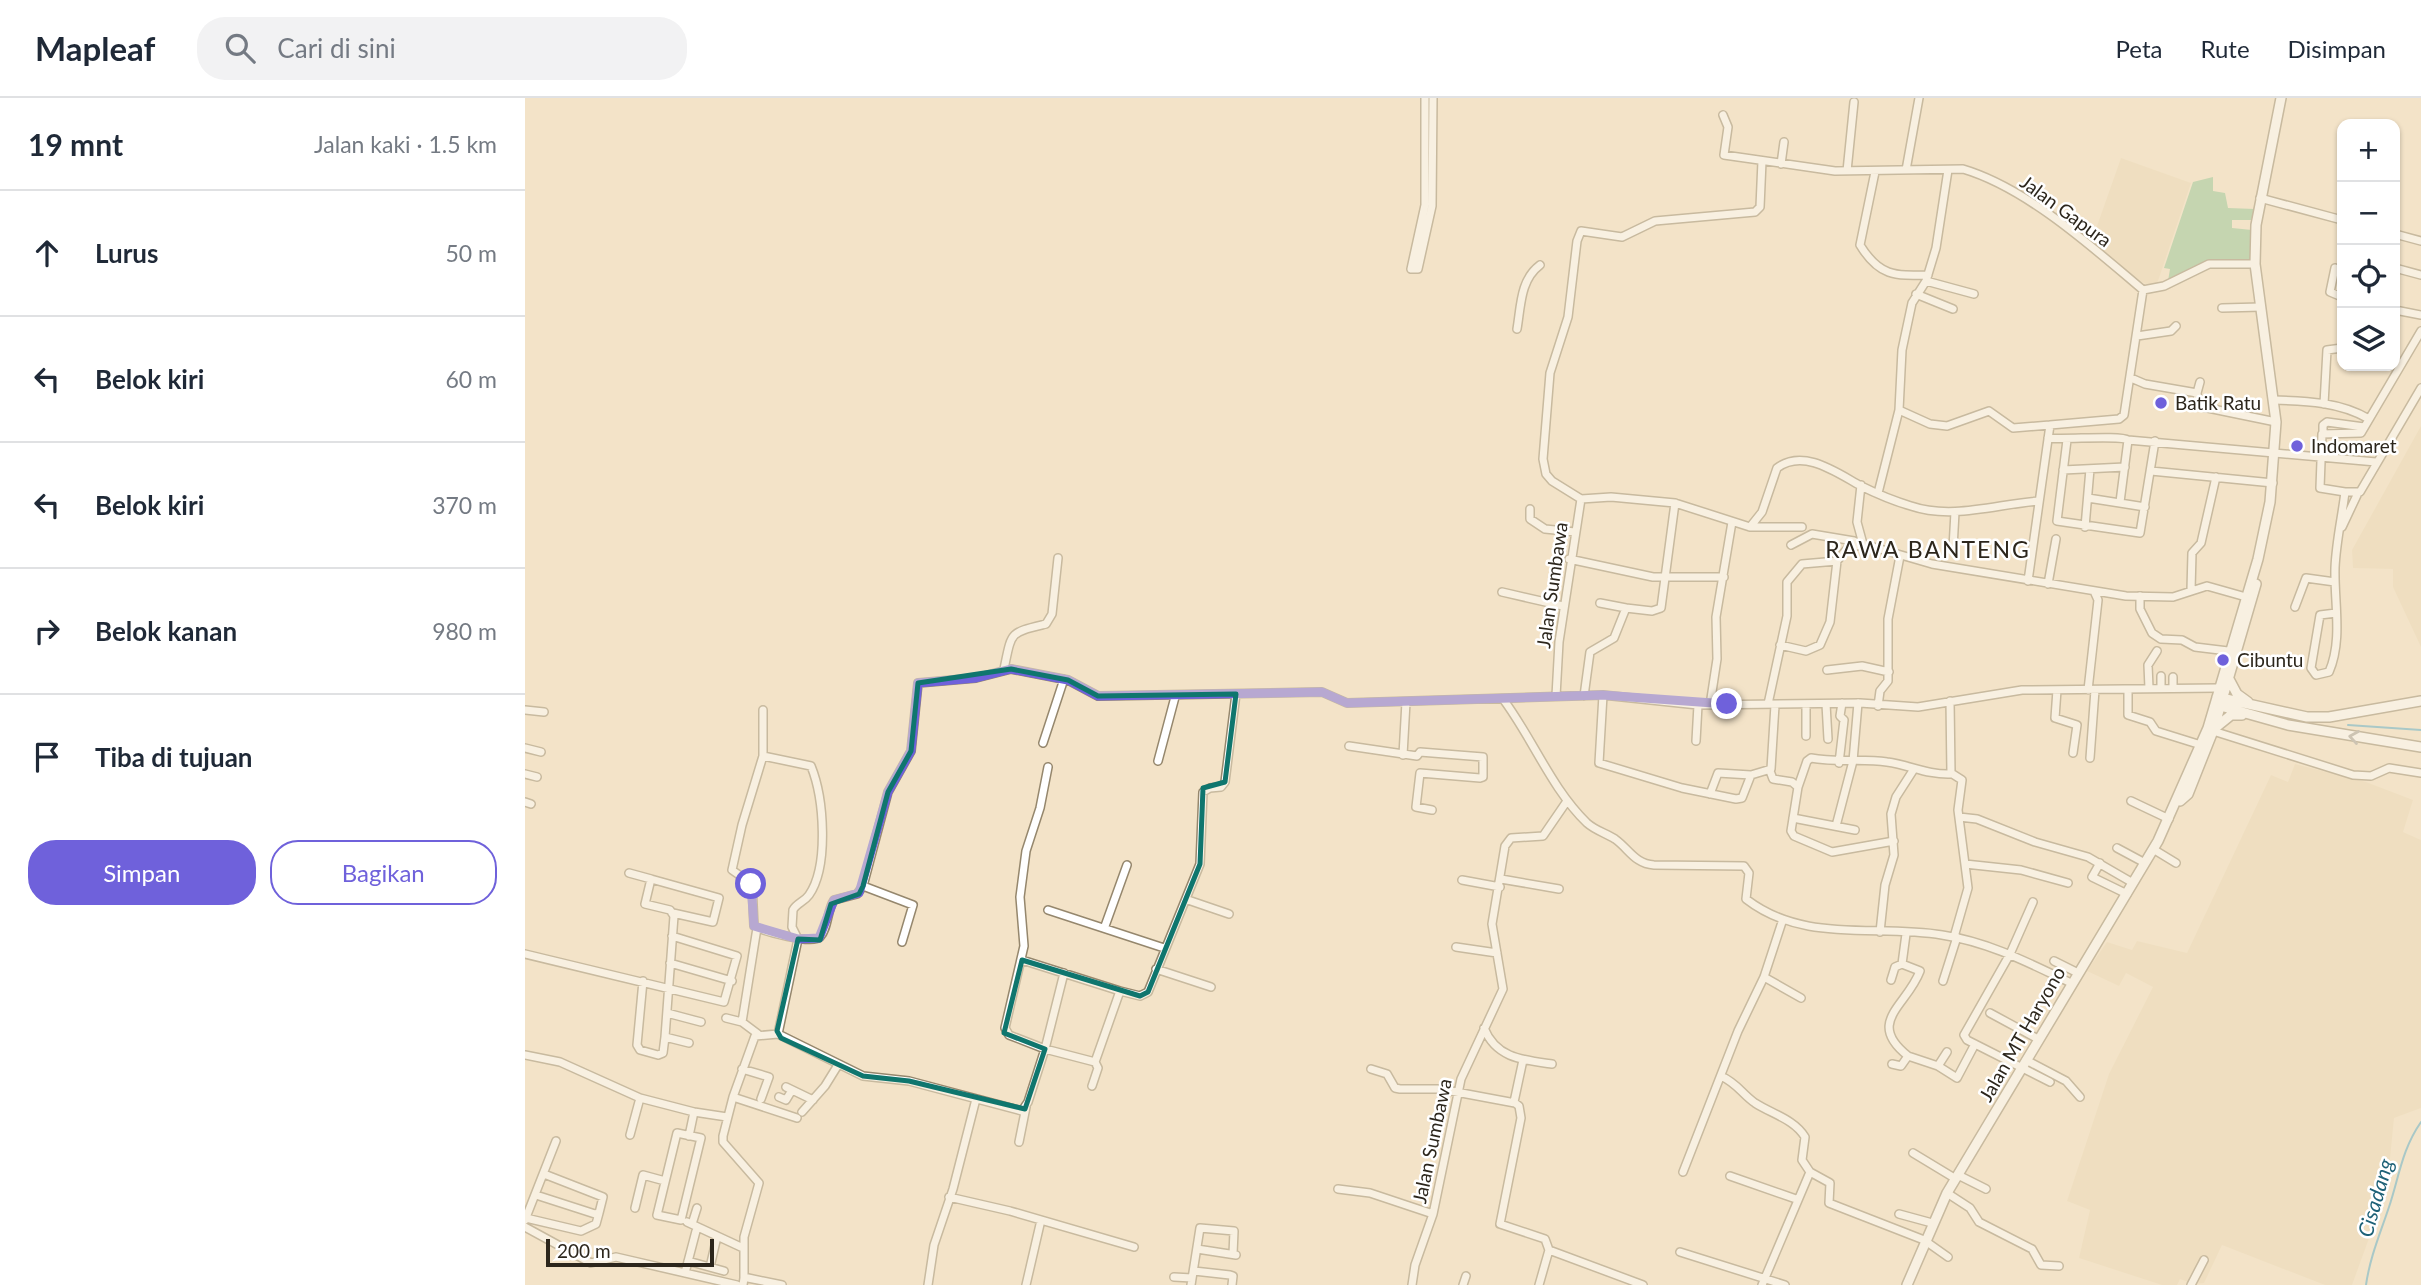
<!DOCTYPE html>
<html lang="id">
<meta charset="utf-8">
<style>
body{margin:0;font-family:Lato,sans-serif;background:#f2f2f3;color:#1f2937}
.controls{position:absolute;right:21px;top:21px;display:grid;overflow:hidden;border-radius:14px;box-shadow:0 2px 5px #0004}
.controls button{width:63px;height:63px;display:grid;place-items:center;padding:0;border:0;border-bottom:2px solid #e0e1e3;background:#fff;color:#1f2937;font:35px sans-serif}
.scale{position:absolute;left:21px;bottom:18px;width:168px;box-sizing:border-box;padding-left:7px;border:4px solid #2c261c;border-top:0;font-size:19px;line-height:24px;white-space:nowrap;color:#2c261c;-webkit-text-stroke:5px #fff;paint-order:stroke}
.stop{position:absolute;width:21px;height:21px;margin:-16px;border:5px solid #6f61db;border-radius:50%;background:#fff}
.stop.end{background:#6f61db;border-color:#fff;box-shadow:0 2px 7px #0008}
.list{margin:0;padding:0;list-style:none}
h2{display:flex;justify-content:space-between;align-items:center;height:91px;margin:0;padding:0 28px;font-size:30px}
h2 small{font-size:23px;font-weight:400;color:#747a83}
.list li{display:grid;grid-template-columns:46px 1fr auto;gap:21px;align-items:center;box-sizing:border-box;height:126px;padding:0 28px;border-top:2px solid #e0e1e3}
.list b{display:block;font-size:26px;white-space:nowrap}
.list em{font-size:23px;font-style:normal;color:#747a83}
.actions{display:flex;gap:14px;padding:21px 28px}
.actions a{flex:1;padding:16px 0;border:2px solid #6f61db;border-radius:28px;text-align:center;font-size:24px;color:#6f61db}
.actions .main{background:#6f61db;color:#fff}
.icon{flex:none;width:38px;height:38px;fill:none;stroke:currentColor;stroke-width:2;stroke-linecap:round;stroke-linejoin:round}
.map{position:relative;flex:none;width:1896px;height:1187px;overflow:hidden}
header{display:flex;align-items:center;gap:42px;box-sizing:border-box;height:98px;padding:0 35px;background:#fff;border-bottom:2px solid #e0e1e3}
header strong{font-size:33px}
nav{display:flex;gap:38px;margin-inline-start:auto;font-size:24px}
.search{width:490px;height:63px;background:#f2f2f3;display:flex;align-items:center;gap:18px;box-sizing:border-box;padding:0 24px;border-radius:28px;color:#747a83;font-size:26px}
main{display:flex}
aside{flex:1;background:#fff}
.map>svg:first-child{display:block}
</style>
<header>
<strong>Mapleaf</strong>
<div class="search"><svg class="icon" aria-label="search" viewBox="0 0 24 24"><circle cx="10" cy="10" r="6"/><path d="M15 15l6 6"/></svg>Cari di sini</div>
<nav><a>Peta</a><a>Rute</a><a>Disimpan</a></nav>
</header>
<main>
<aside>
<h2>19 mnt<small>Jalan kaki · 1.5 km</small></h2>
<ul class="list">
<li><svg class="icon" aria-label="ahead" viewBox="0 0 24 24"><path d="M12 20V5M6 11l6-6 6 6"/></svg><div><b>Lurus</b></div><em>50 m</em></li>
<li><svg class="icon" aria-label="left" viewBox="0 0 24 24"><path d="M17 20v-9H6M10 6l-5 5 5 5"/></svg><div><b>Belok kiri</b></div><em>60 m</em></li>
<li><svg class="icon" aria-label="left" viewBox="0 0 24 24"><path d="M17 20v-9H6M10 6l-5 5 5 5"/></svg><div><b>Belok kiri</b></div><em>370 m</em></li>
<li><svg class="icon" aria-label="right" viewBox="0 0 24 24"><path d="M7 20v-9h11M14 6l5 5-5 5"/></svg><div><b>Belok kanan</b></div><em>980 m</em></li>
<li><svg class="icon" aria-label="arrive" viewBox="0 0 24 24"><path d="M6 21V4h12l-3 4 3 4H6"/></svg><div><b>Tiba di tujuan</b></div></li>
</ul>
<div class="actions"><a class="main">Simpan</a><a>Bagikan</a></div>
</aside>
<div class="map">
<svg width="1896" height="1187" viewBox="0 0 1896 1187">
<rect width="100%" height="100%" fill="#f3e3c8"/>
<!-- built -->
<path fill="#ecd8b6" d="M1596 60 1666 85 1632 186 1625 188 1617 184 1566 145Z
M1896 328V549L1868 489V471L1828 470 1827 452Z
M1770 666 1841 684 1888 702 1878 734 1896 742V1010L1869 1020 1862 1091 1827 1187H1800L1697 1147 1679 1185 1668 1186 1655 1181 1652 1187H1637L1554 1160 1565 1112 1542 1103 1584 976 1628 889 1601 875 1594 888 1562 873 1582 844 1607 852 1612 843 1662 855 1746 677 1763 684Z"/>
<!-- green -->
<path fill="#8ec393" d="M1688 79V93L1700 95 1703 110 1730 111 1726 122H1707V130L1727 132 1726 164C1690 162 1675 166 1643 183L1645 171 1639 170 1668 84Z"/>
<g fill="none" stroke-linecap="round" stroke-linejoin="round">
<!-- stream -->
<path stroke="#51a7c6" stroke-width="2" d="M1823 627 1896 632
M1841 1187C1845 1159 1855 1136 1864 1109 1874 1079 1877 1051 1896 1024"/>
<!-- minor casing -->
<g stroke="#95876d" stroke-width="10">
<path id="minor" d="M900 0V107L886 171H893L907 108 908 0
M1198 17 1203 29 1199 57 1310 73 1438 71C1502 90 1567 149 1618 192L1639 188 1684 166H1730
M1256 66 1259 44
M1381 72 1394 0
M1322 73 1329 4
M1350 74 1335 147C1354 178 1369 178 1403 177
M1735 100 1817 122
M1870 136 1896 143
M1810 170 1805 194 1817 199
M1870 170 1896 177
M1401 183 1449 196
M1391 196 1428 211
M1697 210 1736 209
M1870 212 1896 217
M992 231C996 208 995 182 1015 167
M1612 238 1646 233 1651 228
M1606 280 1620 286 1672 295 1673 305 1678 309 1751 324
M1672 295 1675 284
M1749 302C1782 303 1815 304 1844 321
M1799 306 1802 252 1817 250
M1374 312 1405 326 1422 328 1464 313 1488 330 1525 327
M1798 334V327L1802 324 1839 329
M1523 340C1539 342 1595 337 1603 342L1851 364
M1542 342 1532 423 1615 435 1630 343
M1538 372 1600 369
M1626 373 1748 385
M1820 394 1795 390 1797 336 1836 335 1896 233
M1353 395 1374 312 1377 252 1387 205 1401 183 1411 150 1423 72
M1563 400 1620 409
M1056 401 1027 383 1021 376 1018 361 1025 275 1043 219 1052 143 1056 133 1097 139 1130 123 1230 114 1235 109 1237 63
M1056 401 1086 399 1150 405 1225 429 1237 414 1252 370C1279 350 1312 375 1336 388 1352 396 1369 403 1386 408 1427 422 1472 406 1514 403
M1595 404 1603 342
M1005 411V421L1020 431 1050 434
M1225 429H1277
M1560 429 1565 371
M1817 429 1833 395
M1338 446 1407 466 1601 498 1648 499 1682 488 1721 499
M1266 447 1287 436 1329 443 1327 448
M1428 450 1430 414
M1044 461 1128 479H1199
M1503 483 1525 327 1594 321 1599 317 1618 192
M1523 486 1531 441
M1666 492 1667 455 1676 445 1691 379
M977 494 1038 508
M1615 498V511L1627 535 1636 541 1657 542 1670 549 1703 553
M1075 505 1101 510
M1770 509 1781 480 1810 484
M1811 515 1795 517 1786 570 1791 577 1804 574C1818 542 1809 504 1810 470 1811 444 1817 419 1820 394H1835L1896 290
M1255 547 1281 553 1295 547 1305 524 1312 463
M479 571C487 533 484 535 521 526L527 516 533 460
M1302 572 1337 568 1364 574
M1624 590 1623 567 1632 553
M1636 590V578
M1648 590V579
M1603 591V617L1625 624 1631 633 1676 647
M1532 592 1530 620 1552 627 1548 655
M1563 592 1573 502 1569 493
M1078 597 1074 665 1157 690 1211 701 1217 700 1226 677 1246 671 1250 607
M1031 598 1034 544 1056 401
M1059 598 1065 554 1089 540 1101 510 1127 513 1136 510 1150 405
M978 601C1008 641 1026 690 1062 725 1071 733 1081 735 1090 741 1104 751 1110 766 1129 767L1219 768 1224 775 1221 801C1279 846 1351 826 1417 837 1464 844 1504 865 1546 885
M1425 603 1426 675 1437 682 1433 712 1443 790 1429 839
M1243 606 1262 518V484L1277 466 1312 463 1322 451 1338 446 1332 424 1336 387
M1301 606 1303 641
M1185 607 1192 561 1191 519 1207 424
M1353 608 1355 593 1363 583V521L1375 458
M0 612 19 614
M238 612V658L286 668C299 700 304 768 284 797 279 804 272 805 268 812L267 829 273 841 253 936 338 978 384 983 497 1013 503 1004 520 951 570 964 595 893 615 898 623 894 675 766 678 694 685 690 696 689 700 684 711 596
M1688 633 1828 677 1846 678 1864 670 1896 675
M1281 638V607
M1171 643 1173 607
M518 645 539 581
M824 648 892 658 895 654 958 659V679L955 680 895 675 891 709 907 712
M0 650 16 654
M878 657 881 604
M238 658 217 727 207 772 227 786 229 828C238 833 287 847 295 839 303 831 302 812 309 802L332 796 338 788 363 694 386 653 393 585 451 580 486 571 543 582 573 598 797 594 822 605 1078 597 1173 607 1335 605 1393 609 1497 592 1693 590
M1565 660 1570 592
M633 663 650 599
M1314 665 1319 622 1315 618 1317 605
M523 669 515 710 501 753 495 799 499 848 480 930 484 937 520 951 539 875
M1245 673 1248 681 1267 684 1273 689 1266 733 1269 738 1307 754 1369 743
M0 676 12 679
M1273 689 1282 663 1286 660C1312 665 1336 660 1362 664 1385 667 1402 677 1426 676
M1185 696 1193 675 1226 677
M1606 703 1644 721
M0 704 6 706
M1434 719 1452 721 1510 744 1563 759 1608 785
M1268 720 1330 732
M1311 728 1328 663 1333 605
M1592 750 1620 765
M1628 751 1651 765
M1575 765 1567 779 1602 796
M1440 766 1496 772 1543 785
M104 775 126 781 120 806 145 812 149 818 140 939 138 955 133 957 115 952 112 947 118 883
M126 781 194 800 188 824 148 815
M976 781 1034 791
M937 782 975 789
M338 788 388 807 377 844
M663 802 704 816
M1508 804 1485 856 1439 937 1442 942 1525 984
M523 812 639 850
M580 828 602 767
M1355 834 1360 787 1369 757 1366 716 1371 699 1389 671
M931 849 972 855
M0 856 199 904 212 858 147 838
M497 862 595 893
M1529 863 1553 875
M145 865 207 883
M631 871 686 889
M1239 879 1276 900
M1366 882 1370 869 1377 866 1381 836
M1418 883 1432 839
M142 915 176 924
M1465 915 1513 941
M201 920 217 924 233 936
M217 924 232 830
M959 930C971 960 997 962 1027 966
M140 939 164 945
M0 957 35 964 115 1000 169 1014 202 1019
M1383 958 1413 968 1432 980 1450 946
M1501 962 1541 983 1555 999
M1367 966 1376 968 1383 958C1340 924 1382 908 1395 873L1377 866
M1413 968 1422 954
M217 971 244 979 236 1001
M846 971 862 976 870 990 875 991H915L990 1005 994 1008 996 1020 975 1126 1020 1141 1024 1152 1118 1187
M1196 978C1213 986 1216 995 1230 1005 1247 1016 1269 1021 1280 1039L1277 1062 1285 1074 1237 1187
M567 988 573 970 570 964
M261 989 288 1002
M208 999 272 1020
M254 999 261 1002 267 992
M989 1004 998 962
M277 1014 300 988 313 967
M152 1035 176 1040 156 1122 132 1117Z
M105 1037 115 1000
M164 1038 169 1014
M494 1044 501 1009
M1388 1055 1431 1081
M1158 1074 1213 933 1239 879 1258 821
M1285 1074 1305 1085 1304 1105 1399 1142 1423 1159
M1433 1077 1461 1091
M1205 1078 1271 1101
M813 1091 845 1095 908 1116
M1422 1095 1445 1110 1454 1124 1507 1151 1516 1167 1534 1168
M11 1097 70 1116 74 1115 78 1099 19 1076
M424 1099 485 1113 609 1149
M110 1110 118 1077 140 1083
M1374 1116 1407 1125
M1 1120 56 1133 71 1126 74 1115
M0 1122 31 1043
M162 1124 218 1150
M167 1126 172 1110
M0 1129 66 1165 91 1159 212 1187
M672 1151 711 1157
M1155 1154 1260 1187
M163 1163 199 1173
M185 1169 191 1143
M669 1173 705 1177 708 1178 707 1187
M160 1175 171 1133
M649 1179 667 1180
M219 1180V1139L234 1085 198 1044V1038L208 999 230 938 253 936
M218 1187 219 1180H223L257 1187
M403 1187 409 1147 428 1091 451 1001
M501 1187 516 1122
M666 1187 675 1130 709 1133 708 1156
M887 1187 890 1167 908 1116 936 981 978 891 967 826 980 748 986 740 1018 738 1042 703
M938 1187 941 1178
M1014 1187 1024 1152
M1666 1187 1679 1162"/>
</g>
<!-- major casing -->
<g stroke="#95876d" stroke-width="12">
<path id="major" d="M1704 581 1712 596 1723 604
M1692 599 1782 619H1804L1896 603
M1692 607 1763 627 1896 649
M1690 630 1706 617H1717
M1655 703 1663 696 1688 633 1731 486
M1382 1187 1422 1095 1633 743 1683 630 1733 461 1745 404 1751 324 1730 166 1731 127 1756 0"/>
</g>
<!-- minor -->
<use href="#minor" stroke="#fff" stroke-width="7"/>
<!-- major -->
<use href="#major" stroke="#fff" stroke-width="9"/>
</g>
<!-- one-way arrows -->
<defs><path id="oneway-chevron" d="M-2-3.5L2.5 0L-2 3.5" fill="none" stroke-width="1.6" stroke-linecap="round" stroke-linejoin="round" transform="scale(1.75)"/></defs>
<use stroke="#a09d99" href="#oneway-chevron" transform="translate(1829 639) rotate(-171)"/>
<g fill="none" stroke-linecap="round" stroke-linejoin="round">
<!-- route -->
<path stroke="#6f61db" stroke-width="9" d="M226 786 229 828 273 841 294 840 309 802 334 795 363 694 386 653 393 585 451 580 486 571 543 582 573 598 797 594 822 605 1077 597 1202 606"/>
</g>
<!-- marked area -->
<path d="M0 0H1896V1187H0ZM486 571 543 582 573 598 711 596 700 684 678 690 675 766 623 894 615 898 497 862 479 935 520 951 500 1011 384 983 338 978 256 940 252 933 273 841 295 842 306 806 334 796 338 788 363 694 386 653 393 585Z" fill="#f3e3c8" fill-opacity=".55" fill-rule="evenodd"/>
<path fill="none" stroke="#0f766e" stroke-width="5" stroke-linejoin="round" d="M486 571 543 582 573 598 711 596 700 684 678 690 675 766 623 894 615 898 497 862 479 935 520 951 500 1011 384 983 338 978 256 940 252 933 273 841 295 842 306 806 334 796 338 788 363 694 386 653 393 585Z"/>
<!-- markers -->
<g fill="#6f61db" stroke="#fff" stroke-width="2.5">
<circle cx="1636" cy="305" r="7"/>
<circle cx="1772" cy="348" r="7"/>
<circle cx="1698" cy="562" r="7"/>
</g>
<g text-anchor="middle" stroke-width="5" stroke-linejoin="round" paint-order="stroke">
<!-- street labels -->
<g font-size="19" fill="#2c261c" stroke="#fff">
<text transform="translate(1541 113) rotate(36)" y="7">Jalan Gapura</text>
<text transform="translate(1027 487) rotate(-82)" y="7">Jalan Sumbawa</text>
<text transform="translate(1497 936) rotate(-60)" y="7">Jalan MT Haryono</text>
<text transform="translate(907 1043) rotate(-78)" y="7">Jalan Sumbawa</text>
</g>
<!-- poi labels -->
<g font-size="19" fill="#2c261c" stroke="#fff" text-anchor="start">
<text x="1650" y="312">Batik Ratu</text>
<text x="1786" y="355">Indomaret</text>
<text x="1712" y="569">Cibuntu</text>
</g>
<!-- water labels -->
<g font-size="21" font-style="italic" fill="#1d6177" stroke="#fff">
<text transform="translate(1851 1100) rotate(-74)" y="7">Cisadang</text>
</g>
<!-- quarter labels -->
<g font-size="23" letter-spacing="2" fill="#2c261c" stroke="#fff">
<text x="1403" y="460">RAWA BANTENG</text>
</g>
</g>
</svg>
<div class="controls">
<button>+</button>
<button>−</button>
<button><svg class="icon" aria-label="locate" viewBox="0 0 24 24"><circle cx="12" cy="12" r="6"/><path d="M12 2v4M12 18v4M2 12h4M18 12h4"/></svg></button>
<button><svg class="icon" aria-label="layers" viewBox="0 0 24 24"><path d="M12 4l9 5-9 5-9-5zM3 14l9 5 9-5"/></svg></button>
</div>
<div class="scale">200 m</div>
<div class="stop" style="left:226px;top:786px"></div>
<div class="stop end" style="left:1202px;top:606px"></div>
</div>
</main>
